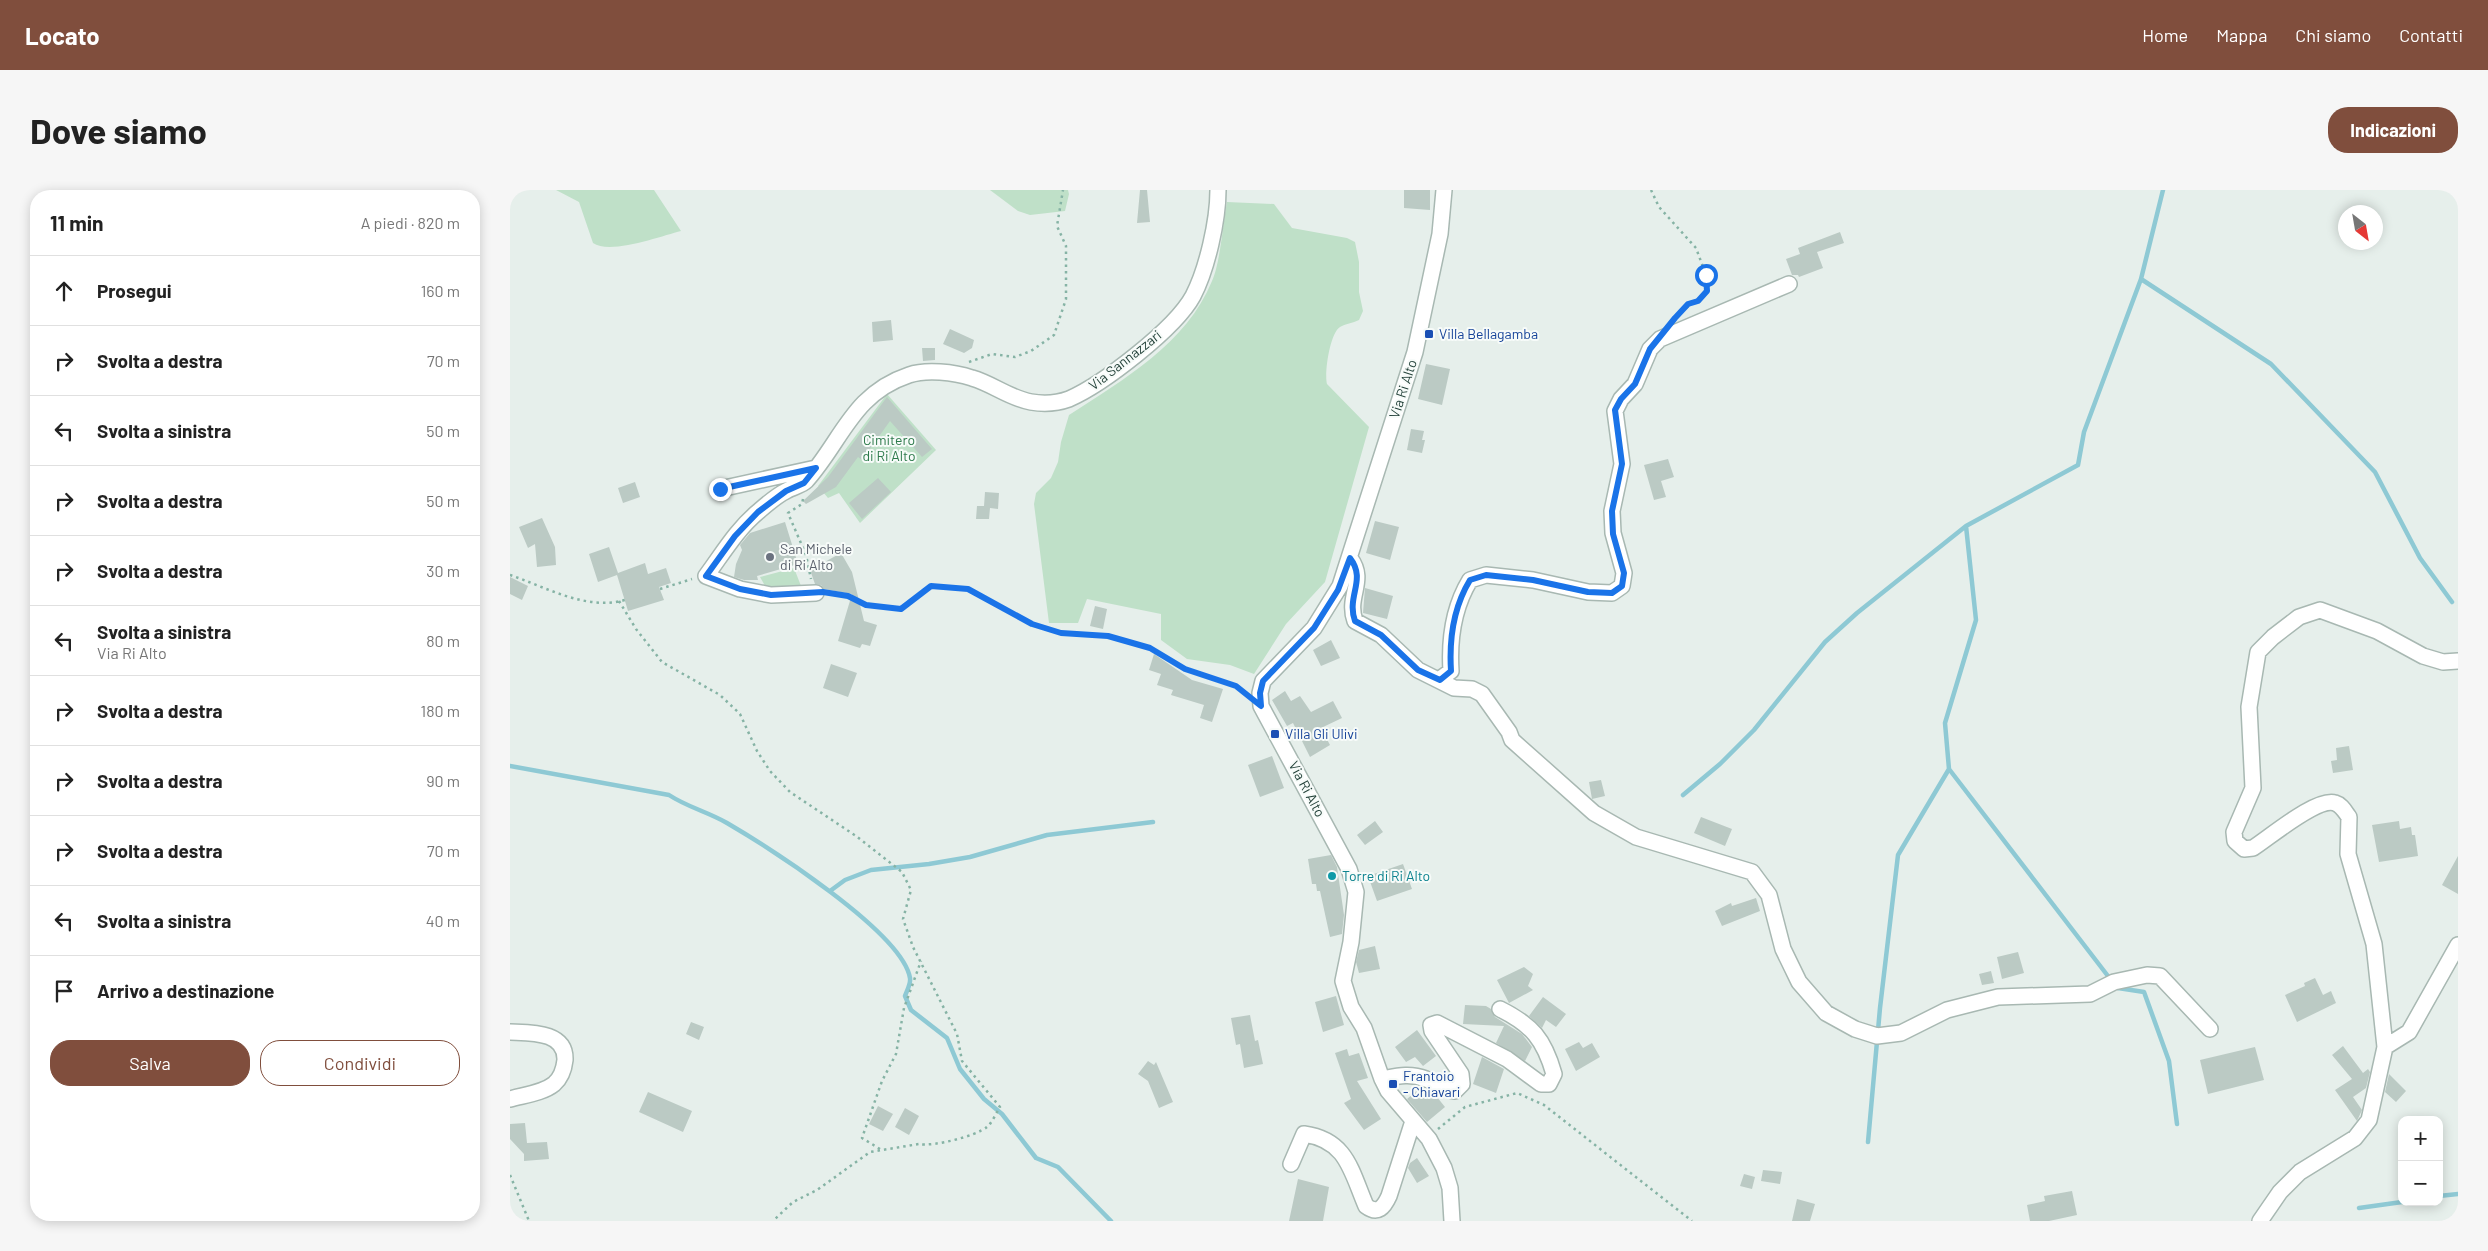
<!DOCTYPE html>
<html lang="it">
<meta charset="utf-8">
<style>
body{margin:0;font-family:Barlow,sans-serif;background:#f6f6f6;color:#222}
.controls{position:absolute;right:15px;bottom:15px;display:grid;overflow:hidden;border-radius:10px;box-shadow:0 2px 12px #0003}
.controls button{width:45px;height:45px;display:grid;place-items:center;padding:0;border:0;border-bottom:1px solid #e0e0e0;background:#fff;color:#222;font:25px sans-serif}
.compass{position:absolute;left:1828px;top:15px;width:45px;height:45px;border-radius:50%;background:#fff;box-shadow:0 2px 12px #0003;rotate:149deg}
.stop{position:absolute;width:15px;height:15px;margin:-11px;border:4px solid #1a73e8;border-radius:50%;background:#fff}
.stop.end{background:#1a73e8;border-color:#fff;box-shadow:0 1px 5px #0008}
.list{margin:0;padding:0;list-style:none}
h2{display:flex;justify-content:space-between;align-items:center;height:65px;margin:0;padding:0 20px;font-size:21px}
h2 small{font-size:16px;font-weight:400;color:#767676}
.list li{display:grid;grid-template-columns:32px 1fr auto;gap:15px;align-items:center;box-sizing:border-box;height:70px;padding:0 20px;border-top:1px solid #e0e0e0}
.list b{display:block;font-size:19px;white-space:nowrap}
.list p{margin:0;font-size:16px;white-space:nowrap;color:#767676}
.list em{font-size:16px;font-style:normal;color:#767676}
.actions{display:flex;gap:10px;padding:15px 20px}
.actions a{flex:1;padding:11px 0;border:1px solid #804e3d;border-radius:20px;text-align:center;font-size:18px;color:#804e3d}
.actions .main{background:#804e3d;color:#fff}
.icon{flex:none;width:28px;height:28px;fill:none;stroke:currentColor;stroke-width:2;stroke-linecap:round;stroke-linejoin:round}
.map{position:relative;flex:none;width:1948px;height:1031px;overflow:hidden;border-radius:20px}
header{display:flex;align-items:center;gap:30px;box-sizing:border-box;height:70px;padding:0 25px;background:#804e3d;color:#fff}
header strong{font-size:24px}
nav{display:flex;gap:28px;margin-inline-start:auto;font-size:18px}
.intro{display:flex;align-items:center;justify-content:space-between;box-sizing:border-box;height:120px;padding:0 30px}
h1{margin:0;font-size:35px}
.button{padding:12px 22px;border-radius:20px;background:#804e3d;color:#fff;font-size:18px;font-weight:700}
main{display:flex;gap:30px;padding:0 30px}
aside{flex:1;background:#fff;border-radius:20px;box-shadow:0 2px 12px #0003}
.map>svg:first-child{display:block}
</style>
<header>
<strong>Locato</strong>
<nav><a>Home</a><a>Mappa</a><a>Chi siamo</a><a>Contatti</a></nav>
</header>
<div class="intro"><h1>Dove siamo</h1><a class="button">Indicazioni</a></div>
<main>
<aside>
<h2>11 min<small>A piedi · 820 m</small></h2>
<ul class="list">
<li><svg class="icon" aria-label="ahead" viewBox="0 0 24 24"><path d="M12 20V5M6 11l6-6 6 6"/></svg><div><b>Prosegui</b></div><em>160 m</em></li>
<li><svg class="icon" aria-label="right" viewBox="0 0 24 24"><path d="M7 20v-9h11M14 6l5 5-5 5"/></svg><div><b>Svolta a destra</b></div><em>70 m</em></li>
<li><svg class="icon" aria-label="left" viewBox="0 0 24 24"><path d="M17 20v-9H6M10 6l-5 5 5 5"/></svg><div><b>Svolta a sinistra</b></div><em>50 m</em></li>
<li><svg class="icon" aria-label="right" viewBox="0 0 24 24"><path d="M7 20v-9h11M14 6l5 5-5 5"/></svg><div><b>Svolta a destra</b></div><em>50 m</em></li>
<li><svg class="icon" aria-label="right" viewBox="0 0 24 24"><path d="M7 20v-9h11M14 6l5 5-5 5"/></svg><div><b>Svolta a destra</b></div><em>30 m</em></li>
<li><svg class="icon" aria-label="left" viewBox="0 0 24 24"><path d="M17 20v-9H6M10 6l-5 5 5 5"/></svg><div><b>Svolta a sinistra</b><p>Via Ri Alto</p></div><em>80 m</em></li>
<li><svg class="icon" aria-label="right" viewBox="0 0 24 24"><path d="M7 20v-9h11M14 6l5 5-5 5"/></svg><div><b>Svolta a destra</b></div><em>180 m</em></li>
<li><svg class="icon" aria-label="right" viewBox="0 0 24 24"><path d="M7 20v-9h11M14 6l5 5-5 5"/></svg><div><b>Svolta a destra</b></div><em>90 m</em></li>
<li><svg class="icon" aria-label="right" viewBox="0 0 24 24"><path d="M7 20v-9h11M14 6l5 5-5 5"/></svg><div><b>Svolta a destra</b></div><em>70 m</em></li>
<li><svg class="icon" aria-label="left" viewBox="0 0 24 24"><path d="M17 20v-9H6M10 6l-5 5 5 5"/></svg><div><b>Svolta a sinistra</b></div><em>40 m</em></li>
<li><svg class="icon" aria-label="arrive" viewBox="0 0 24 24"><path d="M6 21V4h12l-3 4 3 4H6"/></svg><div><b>Arrivo a destinazione</b></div></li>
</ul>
<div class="actions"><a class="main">Salva</a><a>Condividi</a></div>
</aside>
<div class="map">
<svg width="1948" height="1031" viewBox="0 0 1948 1031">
<rect width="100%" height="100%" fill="#e6efeb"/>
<!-- green -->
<path fill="#bfe0c8" d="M46 0H144L171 41C151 46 100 65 83 53L69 12Z
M480 0H558L559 4 555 21 520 25 508 21Z
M717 12 764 14 782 38 837 48 845 52 849 72V102L853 121 849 130C843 133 835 134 830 137 820 143 814 183 817 194L859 237 815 392 776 434 744 484 720 475 677 469 651 450V424L577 409 568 433H539L524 314 526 303 541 288 548 272 551 252 559 225C613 190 677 153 702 91 710 74 713 33 717 12Z
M377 204 426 260 350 333 329 303 318 308 308 296Z
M284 378 293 401H258L250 387Z"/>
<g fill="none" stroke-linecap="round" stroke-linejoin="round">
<!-- stream -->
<path stroke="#8ec9d4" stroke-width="4.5" d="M1631 89 1761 174 1865 282 1910 368 1942 412
M0 576 159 605C177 617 198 622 217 633 258 657 392 742 400 788 401 794 397 800 395 806L401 820 437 848 450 879 474 909 492 924 526 968 548 977 601 1031
M1173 605 1210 574 1244 540 1315 452 1347 423 1456 336
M320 701 335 690 361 680 419 674 460 667 537 645 643 632
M1601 790 1439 579 1435 533 1466 430 1456 336 1568 275 1574 242 1631 89 1653 0
M1606 796 1608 798 1634 802 1659 871 1667 934
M1358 952 1370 818 1388 665 1439 579
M1929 1006 1948 1004
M1849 1018 1892 1012"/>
</g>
<!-- building -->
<path fill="#bbcac4" d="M630 0H637L640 32 627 33Z
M894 0H920V20L894 18Z
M1330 42 1334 53 1307 62 1313 78 1289 87 1288 85H1282L1276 69 1290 64 1288 58Z
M381 130 383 150 363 152 362 132Z
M440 139 464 150 462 158 454 163 433 154Z
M412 158H425V170L413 171Z
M916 174 940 179 932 215 908 209Z
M377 207 422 259 412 267 380 231 352 270 348 267 326 297 296 314 293 311 318 287Z
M901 239 914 241 912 250H915L912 263 897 260Z
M1158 269 1164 287 1151 291 1156 307 1144 310 1134 275Z
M368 288 381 302 352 329 339 313Z
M125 292 130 307 113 313 108 298Z
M475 302 489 303 488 319 480 318 479 329H466L467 316H474Z
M32 328 45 357 46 375 27 377 25 354 18 358 9 337Z
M865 331 889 337 880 370 856 363Z
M275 332 288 374 247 386 248 390H234L224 387 226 374 232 360 230 355 240 343Z
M99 357 108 383 135 373 138 384 156 378 161 393 149 397 154 410 118 421 107 385 88 392 79 364Z
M331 363 342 382 354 431 367 435 360 456 352 454 350 458 328 451 342 404 314 399 311 395 305 394 300 380Z
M0 387 18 396 12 410 0 404Z
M855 398 883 406 877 429 853 423Z
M585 416 597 419 593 439 580 436Z
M821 450 830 468 811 476 803 460Z
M644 464 682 490 713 499 702 532 690 528 694 515 661 505 663 500 647 495 651 484 639 480Z
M321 474 347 483 338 507 313 498Z
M775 501 781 511 790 506 801 522 823 511 832 528 811 538 820 555 800 567 783 533 777 536 762 510Z
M1839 556 1843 580 1823 583 1821 571 1827 570 1826 558Z
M762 566 774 598 750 607 738 575Z
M1091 590 1095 606 1082 609 1079 592Z
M1191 627 1222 639 1215 656 1184 643Z
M865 631 873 642 855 655 847 645Z
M1889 631 1890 639 1901 637 1902 645H1905L1908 666 1869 672 1862 635Z
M821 665 827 677 834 725 832 744 820 747 810 701H807L806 694H802L798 669Z
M1948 666V704L1932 695Z
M893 674 902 699 867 711 858 686Z
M1246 708 1250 721 1212 736 1205 721 1221 713 1222 716Z
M865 756 870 779 849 783 846 772 849 760Z
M1508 762 1514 783 1492 789 1487 767Z
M1014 777 1023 784 1018 796 1023 800 999 813 987 790Z
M1481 781 1484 793 1472 795 1469 784Z
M1805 788 1813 805 1821 801 1826 813 1787 832 1775 805 1795 796 1794 793Z
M826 806 834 835 813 842 805 812Z
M1033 807 1056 824 1046 837 1036 830 1032 838 1019 826Z
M955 815 976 816 981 819 985 827 1012 844 1022 857 1015 871 986 853 994 836 953 834Z
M740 825 745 851 748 850 753 874 734 878 730 854 726 855 721 828Z
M181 832 194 837 189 850 176 844Z
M907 840 926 866 913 876 905 867 896 872 885 857Z
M1069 852 1073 858 1082 853 1090 867 1066 881 1055 859Z
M1833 856 1853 883 1858 879 1860 882 1856 898 1843 907 1852 920 1847 931 1825 900 1842 889 1822 865Z
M1745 857 1754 890 1698 904 1690 870Z
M837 859 839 866 849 863 858 888 847 891 871 929 854 940 834 913 841 909 825 863Z
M972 867 994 879 986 903 963 894Z
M638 871 644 875 646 872 663 912 649 918 638 891 628 884Z
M1879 884 1896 901 1886 912 1875 902Z
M911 897 923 902 935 917 917 932 897 909Z
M138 902 182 921 173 942 129 922Z
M368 916 383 924 373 941 359 934Z
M395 918 409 926 399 945 385 937Z
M15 933 17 953 37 952 39 969 14 971V964L0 949V934Z
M907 968 919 986 907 993 898 978 900 973Z
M1253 980 1272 982 1270 994 1251 991Z
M1234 984 1245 987 1242 999 1230 996Z
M788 989 819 997 813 1031H779Z
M1562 1001 1567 1025 1539 1031H1520L1517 1015 1535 1011 1534 1006Z
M1287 1009 1305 1014 1300 1031H1282Z"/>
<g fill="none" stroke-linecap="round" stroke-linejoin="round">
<!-- minor casing -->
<g stroke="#a8b8b2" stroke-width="18">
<path id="minor" d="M934 0 930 44 905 162 830 396 804 438 753 491 750 503 751 516 839 679 846 702 841 752 833 791 841 817 854 838 872 889 878 901 919 949 934 978 940 998 942 1031
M210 299 306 278
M840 368C857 391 836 406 845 431L871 445 908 480 944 498 962 499 972 504 999 542 1002 550 1084 623 1126 647 1242 682 1259 705 1273 759 1289 792 1316 823 1345 839 1367 846 1391 843 1437 820 1488 807 1580 804 1604 792 1637 785 1650 786 1700 839
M306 403 261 405 230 399 196 386C213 363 227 339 249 321 257 314 266 306 276 301 282 297 291 296 296 291 332 251 342 204 399 185 416 179 444 182 462 188 483 194 499 208 521 212 533 214 548 213 559 209 593 194 665 139 683 106 697 79 708 31 708 0
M930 489 941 481C939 449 943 418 960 390L976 385 1023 390 1078 402 1102 403 1112 396 1114 383 1103 343 1102 321 1112 274 1105 221 1111 209 1125 194 1140 159 1150 149 1279 94
M0 842C20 843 56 841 55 870 54 879 51 888 44 894 33 903 14 905 0 909
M1875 857 1899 842 1948 755
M872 889C888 886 900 883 916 889 926 892 934 900 945 901L952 894 951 884 922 841 921 835 927 833 997 869 1031 894H1039L1044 884C1034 849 1022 835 990 819
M781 974 794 944C837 950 841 981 856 1016 868 1025 874 1017 879 1006L903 931
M1750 1031 1770 1002 1790 982 1845 948 1859 930 1875 857 1864 754 1838 664 1839 627C1835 622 1832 615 1825 613 1807 607 1759 648 1743 658L1734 659 1725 651 1724 642 1743 598 1739 517 1748 462 1763 447 1789 427 1810 420 1867 441 1913 466 1933 472 1948 471"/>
</g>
<!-- path -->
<path stroke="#86b3a5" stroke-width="2.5" stroke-dasharray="2.5 4" stroke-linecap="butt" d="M1141 0 1149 17 1186 58 1196 85 1197 101C1188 111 1178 115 1169 124
M459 172 482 164 505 167 521 161 544 145 556 109V56L547 36 553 0
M293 309 292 314 278 323 296 365 301 389
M0 385C36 397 76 421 115 410
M150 399 182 389
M321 404 338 406 356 415 391 419 421 396 458 399 522 434 551 443 598 447 640 458 675 479 726 496 735 503
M109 411 126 439 152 472 210 505 230 524 247 561 260 581 280 602 346 646 392 682 401 700 393 729 403 757 447 844 452 871 490 917C486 923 482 933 477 937 466 946 423 957 409 954L360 962 307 1000 283 1012 263 1031
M928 939 955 917 1007 903 1034 915 1182 1031
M370 959 352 948 372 891 386 864 394 818 411 771
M0 985 19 1031"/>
<!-- minor -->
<use href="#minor" stroke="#fff" stroke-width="15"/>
</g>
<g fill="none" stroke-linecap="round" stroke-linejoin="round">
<!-- route -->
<path stroke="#1a73e8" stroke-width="6" d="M210 299 306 278 294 293 276 301 248 322 225 346 196 386 230 399 261 405 313 402 338 406 356 415 391 419 421 396 458 399 522 434 551 443 598 446 640 458 675 479 726 496 751 516 750 503 753 491 804 438 828 400 840 368C857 390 836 406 845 431L871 445 908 480 930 490 941 481C939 449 943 418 960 390L976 385 1023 390 1078 402 1102 403 1112 396 1114 383 1103 344 1102 321 1112 274 1105 220 1111 209 1125 194 1140 159 1165 128 1178 114 1188 111 1197 101 1196 85"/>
</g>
<!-- markers -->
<g fill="#1a4fb4" stroke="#f7fbf9" stroke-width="2">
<rect x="914" y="139" width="10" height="10" rx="2.5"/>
<rect x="760" y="539" width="10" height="10" rx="2.5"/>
<rect x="878" y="889" width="10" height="10" rx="2.5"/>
</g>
<circle fill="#6b7280" stroke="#f7fbf9" stroke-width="2" cx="260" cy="367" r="5"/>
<circle fill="#0f9aa8" stroke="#f7fbf9" stroke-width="2" cx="822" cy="686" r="5"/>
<g text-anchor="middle" stroke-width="4" stroke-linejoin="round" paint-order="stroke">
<!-- transit labels -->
<g font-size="14" fill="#164399" stroke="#f7fbf9" text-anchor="start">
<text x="929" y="149">Villa Bellagamba</text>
<text x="775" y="549">Villa Gli Ulivi</text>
<text x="893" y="891">Frantoio<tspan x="893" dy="16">- Chiavari</tspan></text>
</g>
<!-- street labels -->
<g font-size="14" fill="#24423a" stroke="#f7fbf9">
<text transform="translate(615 170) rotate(-38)" y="5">Via Sannazzari</text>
<text transform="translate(893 199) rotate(-72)" y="5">Via Ri Alto</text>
<text transform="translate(797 599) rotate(62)" y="5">Via Ri Alto</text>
</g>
<!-- park labels -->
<g font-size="14" fill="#2d7a4b" stroke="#f7fbf9">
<text x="379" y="255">Cimitero<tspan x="379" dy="16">di Ri Alto</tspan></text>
</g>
<!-- worship labels -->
<g font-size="14" fill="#5b616d" stroke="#f7fbf9" text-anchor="start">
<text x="270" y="364">San Michele<tspan x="270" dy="16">di Ri Alto</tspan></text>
</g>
<!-- culture labels -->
<g font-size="14" fill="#0d838f" stroke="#f7fbf9" text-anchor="start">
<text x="832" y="691">Torre di Ri Alto</text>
</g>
</g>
</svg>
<div class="controls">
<button>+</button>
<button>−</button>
</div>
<svg class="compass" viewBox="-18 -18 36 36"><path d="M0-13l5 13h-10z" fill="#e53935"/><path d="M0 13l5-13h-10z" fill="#767676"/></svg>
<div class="stop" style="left:1196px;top:85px"></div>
<div class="stop end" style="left:210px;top:299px"></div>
</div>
</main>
